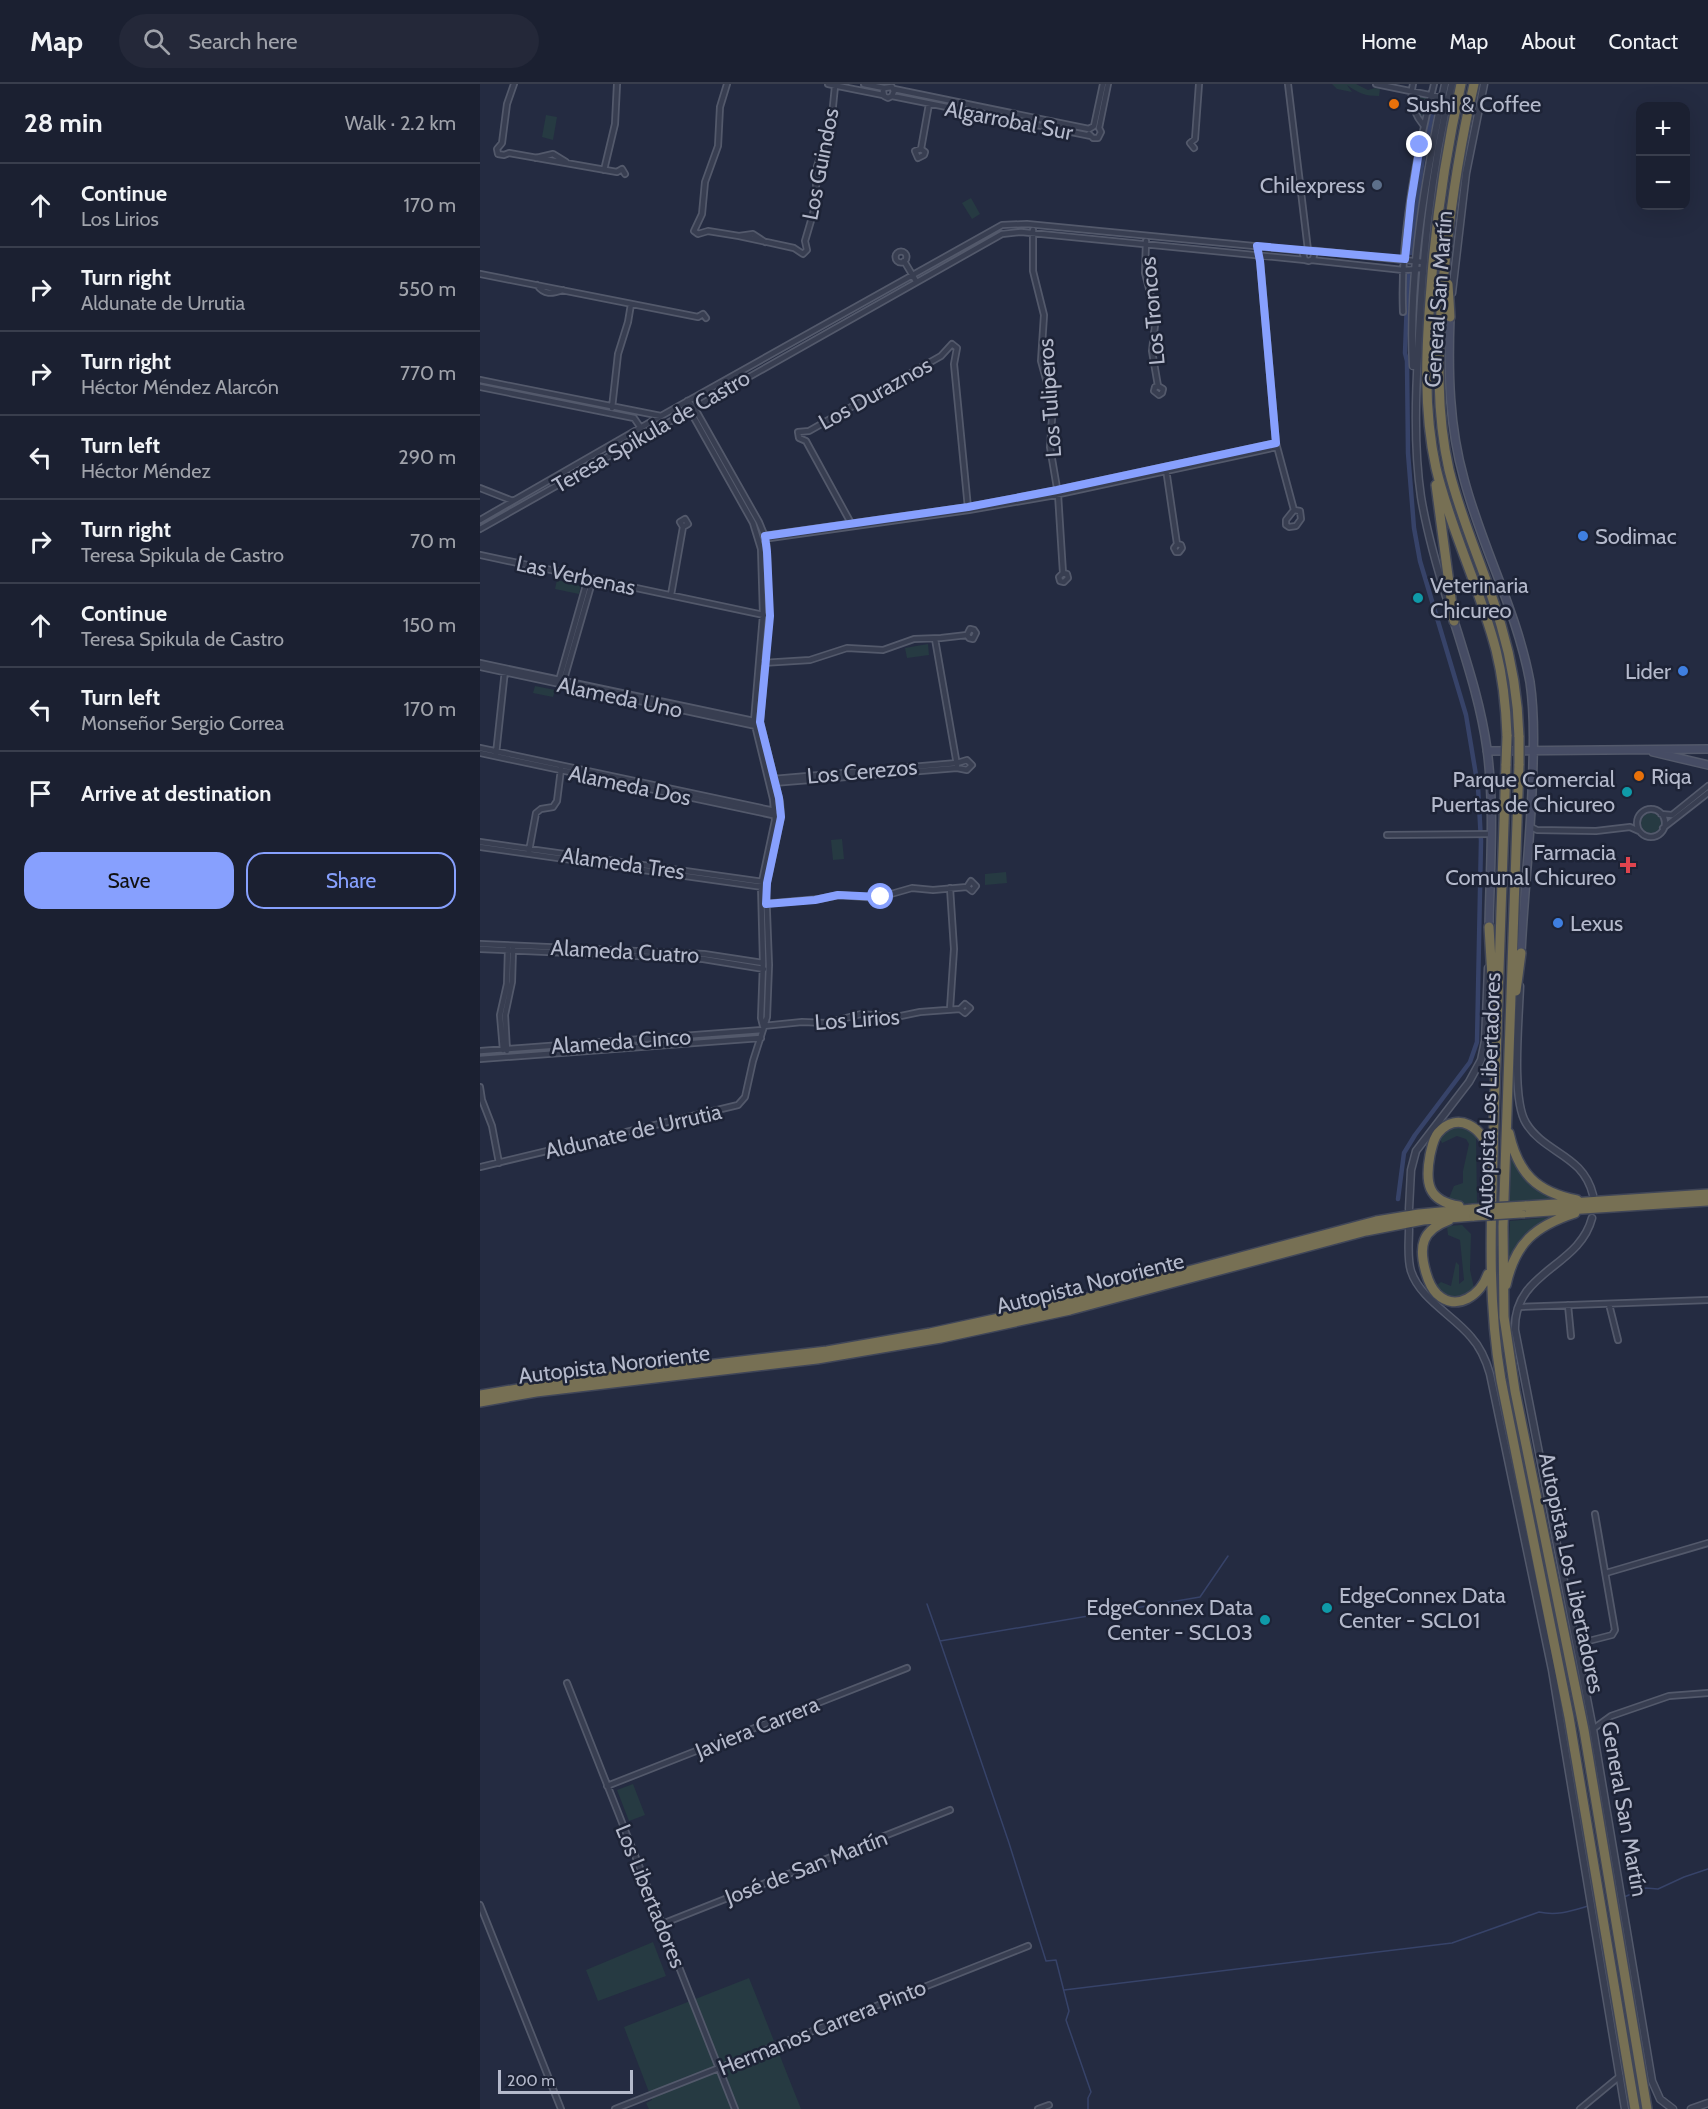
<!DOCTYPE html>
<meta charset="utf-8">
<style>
body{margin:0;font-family:Cabin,sans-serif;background:#242839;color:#f1f3f6}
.controls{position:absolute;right:18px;top:18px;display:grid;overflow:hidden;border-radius:12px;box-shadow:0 6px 24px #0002}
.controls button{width:54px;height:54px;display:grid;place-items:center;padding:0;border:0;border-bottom:2px solid #393e4d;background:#1b2031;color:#f1f3f6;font:30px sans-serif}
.scale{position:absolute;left:18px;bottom:15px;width:135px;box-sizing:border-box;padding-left:6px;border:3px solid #b4b9cb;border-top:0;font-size:16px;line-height:21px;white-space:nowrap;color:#b4b9cb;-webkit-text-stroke:4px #1d2336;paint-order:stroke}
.stop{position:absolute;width:18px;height:18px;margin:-14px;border:4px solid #87a0fe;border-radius:50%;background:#fff}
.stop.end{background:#87a0fe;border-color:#fff;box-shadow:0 2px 6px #0008}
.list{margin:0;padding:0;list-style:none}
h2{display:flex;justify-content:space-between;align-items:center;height:78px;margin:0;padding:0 24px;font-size:26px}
h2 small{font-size:20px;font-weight:400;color:#a0a3ab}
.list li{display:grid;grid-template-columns:39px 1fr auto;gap:18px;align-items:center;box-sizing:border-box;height:84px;padding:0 24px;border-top:2px solid #393e4d}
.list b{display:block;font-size:22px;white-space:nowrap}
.list p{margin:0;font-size:20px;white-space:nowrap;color:#a0a3ab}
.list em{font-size:20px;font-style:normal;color:#a0a3ab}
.actions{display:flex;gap:12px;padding:18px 24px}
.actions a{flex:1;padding:14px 0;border:2px solid #87a0fe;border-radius:18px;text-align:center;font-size:21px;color:#87a0fe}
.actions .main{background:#87a0fe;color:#111}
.icon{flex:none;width:33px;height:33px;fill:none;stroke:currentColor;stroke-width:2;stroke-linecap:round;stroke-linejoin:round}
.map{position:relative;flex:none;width:1228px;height:2025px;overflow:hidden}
header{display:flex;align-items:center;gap:36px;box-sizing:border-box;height:84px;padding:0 30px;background:#1b2031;border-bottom:2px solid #393e4d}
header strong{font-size:28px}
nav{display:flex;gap:33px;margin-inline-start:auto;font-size:21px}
.search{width:420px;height:54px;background:#242839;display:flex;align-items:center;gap:15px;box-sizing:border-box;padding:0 21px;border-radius:33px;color:#a0a3ab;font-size:22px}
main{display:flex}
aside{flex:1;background:#1b2031}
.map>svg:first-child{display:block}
</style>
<header>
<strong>Map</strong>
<div class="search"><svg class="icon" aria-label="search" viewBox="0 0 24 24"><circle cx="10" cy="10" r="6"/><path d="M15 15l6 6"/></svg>Search here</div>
<nav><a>Home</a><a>Map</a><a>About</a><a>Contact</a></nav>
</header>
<main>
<aside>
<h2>28 min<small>Walk · 2.2 km</small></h2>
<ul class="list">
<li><svg class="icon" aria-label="ahead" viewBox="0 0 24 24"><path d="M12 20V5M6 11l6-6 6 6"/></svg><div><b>Continue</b><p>Los Lirios</p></div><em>170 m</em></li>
<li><svg class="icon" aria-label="right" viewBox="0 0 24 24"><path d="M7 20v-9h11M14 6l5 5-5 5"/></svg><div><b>Turn right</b><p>Aldunate de Urrutia</p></div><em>550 m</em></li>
<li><svg class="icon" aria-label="right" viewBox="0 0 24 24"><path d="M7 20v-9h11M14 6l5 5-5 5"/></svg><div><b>Turn right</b><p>Héctor Méndez Alarcón</p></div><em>770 m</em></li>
<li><svg class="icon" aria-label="left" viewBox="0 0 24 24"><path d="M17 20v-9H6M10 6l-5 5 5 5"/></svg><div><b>Turn left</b><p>Héctor Méndez</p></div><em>290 m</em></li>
<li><svg class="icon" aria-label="right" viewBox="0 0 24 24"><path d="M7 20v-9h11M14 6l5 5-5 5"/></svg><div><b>Turn right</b><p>Teresa Spikula de Castro</p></div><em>70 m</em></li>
<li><svg class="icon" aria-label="ahead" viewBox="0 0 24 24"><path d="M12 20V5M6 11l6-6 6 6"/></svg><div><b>Continue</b><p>Teresa Spikula de Castro</p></div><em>150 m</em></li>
<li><svg class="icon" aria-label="left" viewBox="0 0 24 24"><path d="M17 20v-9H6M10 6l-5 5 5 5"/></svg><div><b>Turn left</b><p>Monseñor Sergio Correa</p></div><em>170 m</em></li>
<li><svg class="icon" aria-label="arrive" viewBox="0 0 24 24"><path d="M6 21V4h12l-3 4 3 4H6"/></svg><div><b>Arrive at destination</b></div></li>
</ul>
<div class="actions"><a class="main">Save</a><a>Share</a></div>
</aside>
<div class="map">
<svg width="1228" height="2025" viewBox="0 0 1228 2025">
<rect width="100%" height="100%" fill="#242b41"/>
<!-- green -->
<path fill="#263a42" d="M852 0H876L888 6 895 4 900 5 899 12C885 12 878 9 867 1L872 8 857 5Z
M935 11 947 13 942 32 938 29Z
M66 31 77 33 73 56 62 53Z
M491 114 500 130 492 135 482 119Z
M77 496 101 501 99 510 75 505Z
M448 560 449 571 427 574 425 564Z
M55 602 75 606 73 613 53 609Z
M1161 739a10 10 0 1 1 20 0a10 10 0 1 1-20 0Z
M362 755 364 775 353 776 351 756Z
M526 788 527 799 505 801V790Z
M983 1042 996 1049 997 1119 980 1120 969 1114 974 1102 983 1099V1087L989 1060 986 1055 977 1052 962 1059 960 1055C965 1046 973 1043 983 1042Z
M1030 1057 1034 1072 1081 1117 1029 1118Z
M1072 1133 1056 1143 1027 1190 1030 1137Z
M982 1141 991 1150 990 1186 994 1204 988 1211C975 1214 964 1214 957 1201L961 1198 971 1202 976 1178 979 1181V1200L984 1196 980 1156 968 1151 967 1142Z
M153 1700 165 1731 149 1737 137 1706Z
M173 1858 186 1892 118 1917 106 1886Z
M269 1894 321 2025H169L166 2019 172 2016 144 1943Z"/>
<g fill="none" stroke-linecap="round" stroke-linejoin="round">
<!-- stream -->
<path stroke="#374369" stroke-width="1.5" d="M447 1520 460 1557 720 1513 748 1472
M460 1557 529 1759 566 1877 576 1876 589 1927 586 1936 611 2008 608 2014V2025
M1144 1813 1166 1804 1178 1805 1204 1793 1228 1785
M584 1906 972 1859 1059 1828C1077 1832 1091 1827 1108 1822"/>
<!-- canal -->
<path stroke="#374369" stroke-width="4.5" d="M931 169 942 80 955 16
M918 1115 924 1069 935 1051 990 978 997 958 1001 757 998 703 986 631 940 477 934 444 928 369 927 277 925 269 928 191"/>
<!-- minor casing -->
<g stroke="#53596b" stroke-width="8">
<path id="minor" d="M34 0 27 20 22 59 17 65 18 70 24 71 29 69 137 88 142 85 145 90
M247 0 240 23 238 62 225 98 222 130 214 147 218 150 228 147 259 152 314 164 323 170 327 166 325 157 335 123 337 82 351 42 355 2
M348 0 403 11
M384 0 404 4 412 3 414 7 412 12 408 14 404 12 403 7 404 4
M808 0 828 166
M896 0 964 14
M933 0C929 16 934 30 944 42
M414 5 609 45 614 42 623 0
M412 12 611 52
M619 44 628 0
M609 50 613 54H618L621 48 619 44
M714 64 710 59 715 55 719 0
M441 65 435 67 438 74 444 71 445 68 441 65 449 20
M56 74 73 70 86 78
M124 86 135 40 137 0
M553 146V187L564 231 561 277 573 321 570 363 578 410 583 489 579 493 580 497 584 498 588 494 587 490 583 489
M259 152 273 150 285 158
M666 157 665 189 676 232 672 267 678 302 683 305 682 309 679 311 674 307 675 303 678 302
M777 162 780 176 796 359 814 426
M832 167 834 171 833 175 829 177 825 176 823 170 828 166 943 178
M415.5 173a5.5 5.5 0 1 1 11 0a5.5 5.5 0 1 1-11 0Z
M831 176 923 186 942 185
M424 177 436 197
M0 190 218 233 223 230 226 234
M57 201C64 211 72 210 83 206
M923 228C920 152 936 73 954 0
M0 296 181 332
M0 303 154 334 165 350
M208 323 273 439 281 465 283 531 274 637 293 715 295 736 281 802 283 879 281 934 283 942
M132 324 138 270 148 238 151 220
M686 385 697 460 694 464 696 468H699L702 464 701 461 697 460
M0 404 33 417
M814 426 820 427 821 435 816 442 809 443 806 441V436Z
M0 436 181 332 522 141 547 140 825 167
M372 441 326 357 319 354 318 348 329 347 461 272 472 260 477 264 474 280 488 424
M0 445 522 150 541 148 825 176
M283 452 488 423 577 406 796 359
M283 455 489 426 570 412 797 363
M0 471 284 531
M191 511 203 443 208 440 205 435 200 438 203 443
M455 555 477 681
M0 579 274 637
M282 579 330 576 367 564 403 566 434 555 461 554 487 551 490 545 494 546 496 549 493 555 489 554 487 551
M0 583 276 642
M79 596 108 494
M83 599 113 495
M0 664 295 727
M0 669 297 732
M16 670 25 586
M293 699 477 684 487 686 492 681 487 676 477 679 293 695
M1157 739a14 14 0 1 1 28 0a14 14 0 1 1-28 0Z
M1181 730 1192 731 1228 702
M1051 743 1057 746 1116 747 1150 743 1159 747
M1183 744 1228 709
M907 751 1011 750
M0 758 284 798
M0 763 283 803
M49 767 56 729 61 725 73 723 77 717 81 685
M283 820 339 815 359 811 397 814 432 804 453 806 487 803 491 797 496 802 492 807 487 803
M0 860 224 870 283 879
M0 865 223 875 284 885
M470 925 474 865 470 804
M283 942 322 938 347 939 381 930 416 933 440 928 480 925 485 929 490 924 485 920 480 925
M23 966 20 931 27 900 28 864
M0 967 282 946
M27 967 25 931 32 898 33 865
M0 975 281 954
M0 1003 2 1016 12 1042 19 1079
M0 1083 258 1021 265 1013 273 977 287 933 289 881 286 803 301 733 300 718 280 638 289 536 287 468 286 455 279 438 214 323 207 317
M1129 1220 1138 1256
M1088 1221 1091 1252
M1039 1223 1228 1216
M1126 1489 1228 1459
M1097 1560 1132 1551 1135 1546 1115 1430
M87 1599 255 2025
M1113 1645 1131 1632 1189 1612 1228 1609
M127 1702 427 1584
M0 1821 81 2025
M182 1840 470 1726
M135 2025 548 1862
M558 2025 569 2021
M1100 2025 1140 1992"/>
</g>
<!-- tertiary casing -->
<g stroke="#53596b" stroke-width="9">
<path id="tertiary" d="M972 209 986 89 1004 0
M933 282C928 191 946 89 965 0
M968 519C957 484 947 449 941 413 934 366 935 319 938 272 942 180 950 89 972 0
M1040 902C1039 934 1031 1015 1046 1039 1065 1070 1103 1070 1113 1111
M929 1125 931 1086 936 1067 989 998 1001 976 1005 957 1008 884
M1112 1134C1099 1184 1033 1187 1035 1246L1113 1645 1172 1997 1180 2015 1193 2025
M929 1145C929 1159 927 1174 931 1187 940 1215 973 1231 991 1253 1001 1264 1006 1276 1010 1290L1072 1586 1145 2025
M1211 2025 1228 2019"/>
</g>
<!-- secondary casing -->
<g stroke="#53596b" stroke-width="10">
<path id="secondary" d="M970 233C968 288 969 342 984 395 1002 464 1037 527 1050 598 1054 625 1054 652 1053 679 1052 743 1044 806 1041 869
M974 537C987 579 1001 621 1007 665 1015 724 1010 784 1009 843
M1007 667 1228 665
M1173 668 1228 681"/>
</g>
<!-- motorway casing -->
<g stroke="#404658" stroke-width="12">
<path id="motorway" d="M981 0C966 67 956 135 951 203 946 263 943 325 956 384 971 447 1000 504 1016 566 1023 594 1026 623 1027 652
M994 0C978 69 968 140 962 211 958 270 956 328 969 386 982 439 1006 489 1021 541 1032 578 1038 615 1039 653
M968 200 970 233
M956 401 974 537
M1026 680C1022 798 1018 916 1014 1034 1012 1123 1006 1208 1021 1296L1089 1633 1155 2025
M1039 680 1023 1143 1024 1233 1035 1307 1104 1646 1167 2025
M1009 843 1013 910
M1036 907 1041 869
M1029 1049C1038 1089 1056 1108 1097 1116
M979 1122C947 1117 945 1098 950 1071 952 1063 953 1055 958 1049 978 1026 1003 1044 1010 1068
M1045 1122 1228 1110
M1041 1129 1228 1117
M969 1136C942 1146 938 1162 946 1189 948 1196 951 1204 957 1210 977 1229 1001 1210 1008 1190
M1026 1201C1035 1159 1055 1142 1095 1129
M0 1311 74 1299 347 1267 450 1249 592 1218 896 1137 939 1130 993 1125
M0 1318 56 1308 337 1275 461 1254 590 1226 886 1147 943 1136 994 1132"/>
</g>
<!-- minor -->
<use href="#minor" stroke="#383e51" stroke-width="4.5"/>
<!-- tertiary -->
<use href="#tertiary" stroke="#383e51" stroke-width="6"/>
<!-- secondary -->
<use href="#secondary" stroke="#464c64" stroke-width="7"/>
<!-- motorway -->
<use href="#motorway" stroke="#777054" stroke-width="9"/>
<!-- motorway-bridge casing -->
<g stroke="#404658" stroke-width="12" stroke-linecap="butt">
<path id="motorway-bridge" d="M1026 680 1027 652
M1039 680V653
M993 1125 1045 1122
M994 1132 1041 1129"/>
</g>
<!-- motorway-bridge -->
<use href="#motorway-bridge" stroke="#777054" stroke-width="9"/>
</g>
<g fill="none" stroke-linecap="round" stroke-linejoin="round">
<!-- route -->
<path stroke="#87a0fe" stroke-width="8" d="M401 813 358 811 335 816 286 820 287 799 301 733 299 714 280 638 290 532 287 468 285 452 488 423 577 406 796 359 780 177 777 162 925 175 931 117 940 61"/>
</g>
<!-- markers -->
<g fill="#e8710a" stroke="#1d2336" stroke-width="2">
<circle cx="914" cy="20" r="6"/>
<circle cx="1159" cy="692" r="6"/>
</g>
<circle fill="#5c6f8a" stroke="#1d2336" stroke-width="2" cx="897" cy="101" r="6"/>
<g fill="#3f7fe0" stroke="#1d2336" stroke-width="2">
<circle cx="1103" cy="452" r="6"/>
<circle cx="1203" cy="587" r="6"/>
<circle cx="1078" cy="839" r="6"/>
</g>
<g fill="#0f9aa8" stroke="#1d2336" stroke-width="2">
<circle cx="938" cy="514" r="6"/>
<circle cx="1147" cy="708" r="6"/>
<circle cx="847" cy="1524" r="6"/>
<circle cx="785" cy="1536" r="6"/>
</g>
<path fill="#e0444e" stroke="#1d2336" stroke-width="2" d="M1145 772h6v6h6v6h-6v6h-6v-6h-6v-6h6z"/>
<g text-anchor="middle" stroke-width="5" stroke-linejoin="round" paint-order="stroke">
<!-- poi labels -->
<g font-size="22" fill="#b4b9cb" stroke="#1d2336" text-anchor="start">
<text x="926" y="28">Sushi &amp; Coffee</text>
<text x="885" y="109" text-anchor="end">Chilexpress</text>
<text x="1115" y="460">Sodimac</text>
<text x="950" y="509">Veterinaria<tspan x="950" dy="25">Chicureo</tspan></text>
<text x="1191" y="595" text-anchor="end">Lider</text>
<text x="1171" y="700">Riqa</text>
<text x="1135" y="703" text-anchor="end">Parque Comercial<tspan x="1135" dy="25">Puertas de Chicureo</tspan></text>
<text x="1136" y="776" text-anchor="end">Farmacia<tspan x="1136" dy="25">Comunal Chicureo</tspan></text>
<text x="1090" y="847">Lexus</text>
<text x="859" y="1519">EdgeConnex Data<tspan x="859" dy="25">Center - SCL01</tspan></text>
<text x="773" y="1531" text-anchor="end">EdgeConnex Data<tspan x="773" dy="25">Center - SCL03</tspan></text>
</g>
<!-- street labels -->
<g font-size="22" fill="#b4b9cb" stroke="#1d2336">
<text transform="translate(529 36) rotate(11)" y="8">Algarrobal Sur</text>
<text transform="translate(340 80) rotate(-79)" y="8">Los Guindos</text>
<text transform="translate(958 215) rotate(-86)" y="8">General San Martín</text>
<text transform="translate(672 227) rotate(-95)" y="8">Los Troncos</text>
<text transform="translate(395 309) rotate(-29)" y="8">Los Duraznos</text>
<text transform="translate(569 314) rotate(-94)" y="8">Los Tuliperos</text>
<text transform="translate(171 347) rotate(-30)" y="8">Teresa Spikula de Castro</text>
<text transform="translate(96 491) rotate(12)" y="8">Las Verbenas</text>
<text transform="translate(140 613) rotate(12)" y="8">Alameda Uno</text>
<text transform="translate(382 687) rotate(-5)" y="8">Los Cerezos</text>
<text transform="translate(150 701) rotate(12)" y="8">Alameda Dos</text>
<text transform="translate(143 779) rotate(8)" y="8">Alameda Tres</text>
<text transform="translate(145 867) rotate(3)" y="8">Alameda Cuatro</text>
<text transform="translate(377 935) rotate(-4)" y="8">Los Lirios</text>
<text transform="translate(141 957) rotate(-4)" y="8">Alameda Cinco</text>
<text transform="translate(1008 1011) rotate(-88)" y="8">Autopista Los Libertadores</text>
<text transform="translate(153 1047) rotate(-13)" y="8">Aldunate de Urrutia</text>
<text transform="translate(610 1199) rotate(-14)" y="8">Autopista Nororiente</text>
<text transform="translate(134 1280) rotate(-7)" y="8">Autopista Nororiente</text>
<text transform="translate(1092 1489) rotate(78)" y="8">Autopista Los Libertadores</text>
<text transform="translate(277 1643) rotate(-22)" y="8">Javiera Carrera</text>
<text transform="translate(1145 1725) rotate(80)" y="8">General San Martín</text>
<text transform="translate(326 1783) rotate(-21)" y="8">José de San Martín</text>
<text transform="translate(171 1812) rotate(68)" y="8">Los Libertadores</text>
<text transform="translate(342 1943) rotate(-22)" y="8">Hermanos Carrera Pinto</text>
</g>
</g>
</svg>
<div class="controls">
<button>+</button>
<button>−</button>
</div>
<div class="scale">200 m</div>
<div class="stop" style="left:401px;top:813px"></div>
<div class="stop end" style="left:940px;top:61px"></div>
</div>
</main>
